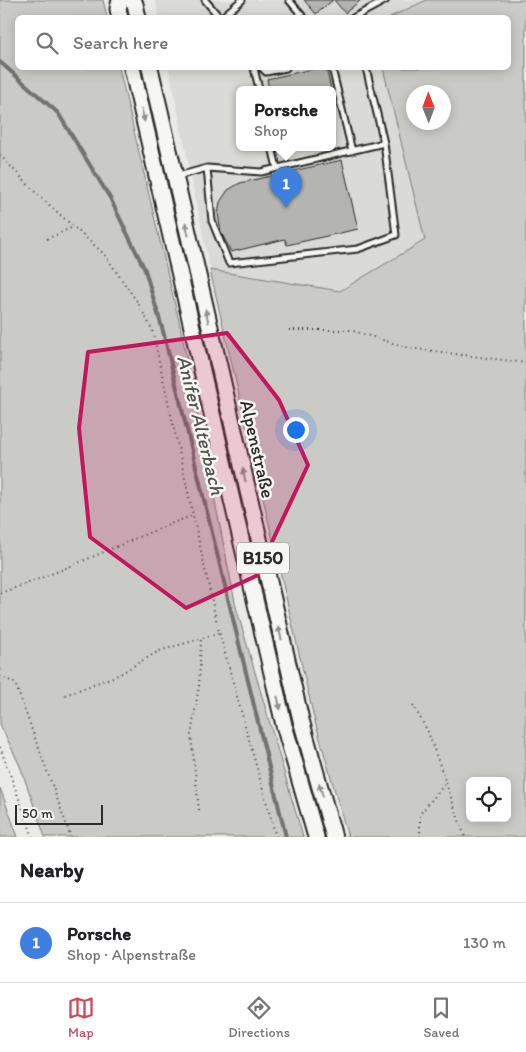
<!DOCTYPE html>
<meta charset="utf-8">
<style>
body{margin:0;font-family:Itim,sans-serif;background:#f2f2f2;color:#202124}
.controls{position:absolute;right:15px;bottom:15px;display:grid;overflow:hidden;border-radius:8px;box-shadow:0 2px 12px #0003}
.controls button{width:45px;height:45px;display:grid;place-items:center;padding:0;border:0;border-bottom:1px solid #e0e0e0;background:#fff;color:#202124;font:25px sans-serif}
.compass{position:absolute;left:406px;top:85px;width:45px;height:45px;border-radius:50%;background:#fff;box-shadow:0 2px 12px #0003;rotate:359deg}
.scale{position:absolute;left:15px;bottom:12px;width:88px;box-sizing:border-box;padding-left:5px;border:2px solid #2b2b2b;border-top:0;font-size:14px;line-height:18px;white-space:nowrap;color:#2b2b2b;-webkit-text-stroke:4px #f6f6f2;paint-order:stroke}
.you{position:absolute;left:295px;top:429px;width:18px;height:18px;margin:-12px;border:4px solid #fff;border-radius:50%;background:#1a73e8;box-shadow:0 0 0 8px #1a73e833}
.badge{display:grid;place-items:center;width:32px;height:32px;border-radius:50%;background:#d1495b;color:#fff;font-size:16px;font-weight:700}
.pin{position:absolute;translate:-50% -41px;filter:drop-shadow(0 1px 2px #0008)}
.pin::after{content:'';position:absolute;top:26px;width:18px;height:15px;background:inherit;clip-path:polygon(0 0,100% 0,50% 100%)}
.popup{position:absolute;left:236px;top:86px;width:100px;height:65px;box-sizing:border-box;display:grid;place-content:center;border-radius:8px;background:#fff;filter:drop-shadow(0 1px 4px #0005);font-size:16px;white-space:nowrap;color:#757577}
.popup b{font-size:19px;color:#202124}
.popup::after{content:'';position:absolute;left:50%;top:100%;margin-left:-10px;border:10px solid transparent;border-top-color:#fff}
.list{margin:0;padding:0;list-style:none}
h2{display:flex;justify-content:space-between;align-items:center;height:65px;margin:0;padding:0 20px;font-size:21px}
h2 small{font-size:16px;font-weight:400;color:#757577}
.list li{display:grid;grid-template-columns:32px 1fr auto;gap:15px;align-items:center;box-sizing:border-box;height:80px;padding:0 20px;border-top:1px solid #e0e0e0}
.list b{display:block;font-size:19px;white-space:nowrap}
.list p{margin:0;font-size:16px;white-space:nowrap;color:#757577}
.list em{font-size:16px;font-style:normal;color:#757577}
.icon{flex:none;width:28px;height:28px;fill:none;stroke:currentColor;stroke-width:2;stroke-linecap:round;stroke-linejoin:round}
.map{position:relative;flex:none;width:526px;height:837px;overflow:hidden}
.search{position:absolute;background:#fff;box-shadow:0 2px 12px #0003;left:15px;right:15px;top:15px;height:55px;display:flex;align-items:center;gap:12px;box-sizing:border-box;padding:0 18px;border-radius:8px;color:#757577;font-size:19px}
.sheet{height:145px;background:#fff}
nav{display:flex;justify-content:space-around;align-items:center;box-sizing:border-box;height:70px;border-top:1px solid #e0e0e0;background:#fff;font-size:14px;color:#757577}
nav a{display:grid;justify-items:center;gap:2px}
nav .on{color:#d1495b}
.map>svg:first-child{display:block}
</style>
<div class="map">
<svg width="526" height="837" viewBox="0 0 526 837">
<rect width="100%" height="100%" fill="#eaeae6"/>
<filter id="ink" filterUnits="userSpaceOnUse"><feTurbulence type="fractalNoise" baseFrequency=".02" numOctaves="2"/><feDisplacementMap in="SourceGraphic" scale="10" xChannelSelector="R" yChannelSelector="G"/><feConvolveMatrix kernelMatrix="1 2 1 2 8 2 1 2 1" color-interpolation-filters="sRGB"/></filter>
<g filter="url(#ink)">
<!-- built -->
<path fill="#dadad6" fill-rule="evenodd" d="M155 0H427L390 18 159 17Z
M169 68H383L425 240 340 291 210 270ZM240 89H332V147H240Z"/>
<!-- green -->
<path fill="#cacac7" stroke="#7a7a79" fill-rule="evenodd" d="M0 0H103L107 17 18 18V68H119L181 330 236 607 303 837H45L20 766 0 724Z
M427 0H526V837H348L314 718 210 270 340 291 425 240 383 68H508V18L390 17ZM444 92V122H414V92ZM470 781H507V818H470Z
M0 788 18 837H0Z"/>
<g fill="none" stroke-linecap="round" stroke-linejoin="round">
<!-- stream -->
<path stroke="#727270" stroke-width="4" d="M0 62 58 113 110 198 145 270 163 331 286 837"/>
</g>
<!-- building -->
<path fill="#b4b4b1" stroke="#2b2b2b" d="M304 0H333L316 14Z
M334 0H361L345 13Z
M317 68H326L331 89H269L267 79Z
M342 160 358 229 287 245 285 239 231 252 221 232 218 214 220 202 228 190 240 183Z"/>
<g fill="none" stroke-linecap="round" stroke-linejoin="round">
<!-- lane casing -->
<g stroke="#2b2b2b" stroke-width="9">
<path id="lane" d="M205 0 220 18
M289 0 304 18
M221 18 242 0
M353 18 386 0
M254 68 259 89
M262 68 266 72 286 68
M332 68 352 151
M272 147 277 168
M207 168 212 221 229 263 358 249 396 235 384 143 366 68
M178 176 207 168 261 172 384 143"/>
</g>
<!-- primary casing -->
<g stroke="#2b2b2b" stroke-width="19">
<path id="primary" d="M120 0 118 9 120 18
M132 0 135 4 138 18
M132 68 284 725 316 837
M150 68 301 720 334 837"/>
</g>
<!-- path -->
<path stroke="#2b2b2b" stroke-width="2" stroke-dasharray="1 4" stroke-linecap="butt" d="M0 155 37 194 104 254 138 303 152 329 218 628 276 837
M47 239 73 227
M289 330H350L409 348 526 363
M0 593C66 571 129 539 194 515
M0 676 15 683 71 837
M65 695 118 675 159 651 220 633
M413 705 428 732 465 837
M0 747 33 837
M199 810 191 735 199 686 201 639
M420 837V814L445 784"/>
<!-- lane -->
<use href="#lane" stroke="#f6f6f2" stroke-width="5"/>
<!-- primary -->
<use href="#primary" stroke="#f6f6f2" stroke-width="15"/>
</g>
<!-- one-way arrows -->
<defs><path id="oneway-solid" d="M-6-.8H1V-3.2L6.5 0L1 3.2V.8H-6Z" transform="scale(1.25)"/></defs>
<g fill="#90908e">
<use href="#oneway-solid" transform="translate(143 115) rotate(77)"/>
<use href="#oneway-solid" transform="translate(187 229) rotate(-103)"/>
<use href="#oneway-solid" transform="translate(207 316) rotate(-103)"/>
<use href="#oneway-solid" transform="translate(244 475) rotate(-103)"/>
<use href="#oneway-solid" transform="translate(280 633) rotate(-103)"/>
<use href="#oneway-solid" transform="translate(279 703) rotate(77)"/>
<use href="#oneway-solid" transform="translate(321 790) rotate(-106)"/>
</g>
</g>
<!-- marked area -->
<path fill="#c2185b" fill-opacity="0.2" stroke="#c2185b" stroke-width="4" stroke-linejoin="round" d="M227 333 279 400 308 465 256 576 186 608 90 537 79 428 88 352Z"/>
<g text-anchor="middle" stroke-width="5" stroke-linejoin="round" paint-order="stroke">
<!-- shield labels -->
<rect fill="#f6f6f2" stroke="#686867" stroke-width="1" x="237" y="542.5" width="52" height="31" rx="4"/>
<g font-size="18" font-weight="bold" fill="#2b2b2b">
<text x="263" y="564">B150</text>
</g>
<!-- street labels -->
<g font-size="19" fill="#2b2b2b" stroke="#f6f6f2">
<text transform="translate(258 449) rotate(77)" y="7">Alpenstraße</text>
</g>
<!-- water labels -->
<g font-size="20" font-style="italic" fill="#545453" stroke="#f6f6f2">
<text transform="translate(201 425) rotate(76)" y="7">Anifer Alterbach</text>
</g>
</g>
</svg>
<div class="controls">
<button><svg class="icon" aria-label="locate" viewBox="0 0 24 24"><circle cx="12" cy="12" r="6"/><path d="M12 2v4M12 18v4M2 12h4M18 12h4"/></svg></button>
</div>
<svg class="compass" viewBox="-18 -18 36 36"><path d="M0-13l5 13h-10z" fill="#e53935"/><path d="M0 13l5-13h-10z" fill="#757577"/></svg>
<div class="scale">50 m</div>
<div class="you"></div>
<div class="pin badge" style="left:286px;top:208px;background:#3f7fe0">1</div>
<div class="popup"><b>Porsche</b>Shop</div>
<div class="search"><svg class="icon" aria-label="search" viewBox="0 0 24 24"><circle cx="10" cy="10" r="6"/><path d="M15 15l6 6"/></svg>Search here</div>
</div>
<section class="sheet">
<h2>Nearby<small></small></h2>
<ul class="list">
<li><span class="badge" style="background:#3f7fe0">1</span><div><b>Porsche</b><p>Shop · Alpenstraße</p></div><em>130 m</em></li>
</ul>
</section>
<nav>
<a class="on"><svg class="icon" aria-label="map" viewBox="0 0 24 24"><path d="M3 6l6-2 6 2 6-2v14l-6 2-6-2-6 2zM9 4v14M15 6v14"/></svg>Map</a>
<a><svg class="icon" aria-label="directions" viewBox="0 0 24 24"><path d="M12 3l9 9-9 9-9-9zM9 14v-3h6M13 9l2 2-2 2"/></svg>Directions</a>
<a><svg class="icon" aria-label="saved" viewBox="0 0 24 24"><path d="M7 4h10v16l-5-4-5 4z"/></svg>Saved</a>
</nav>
